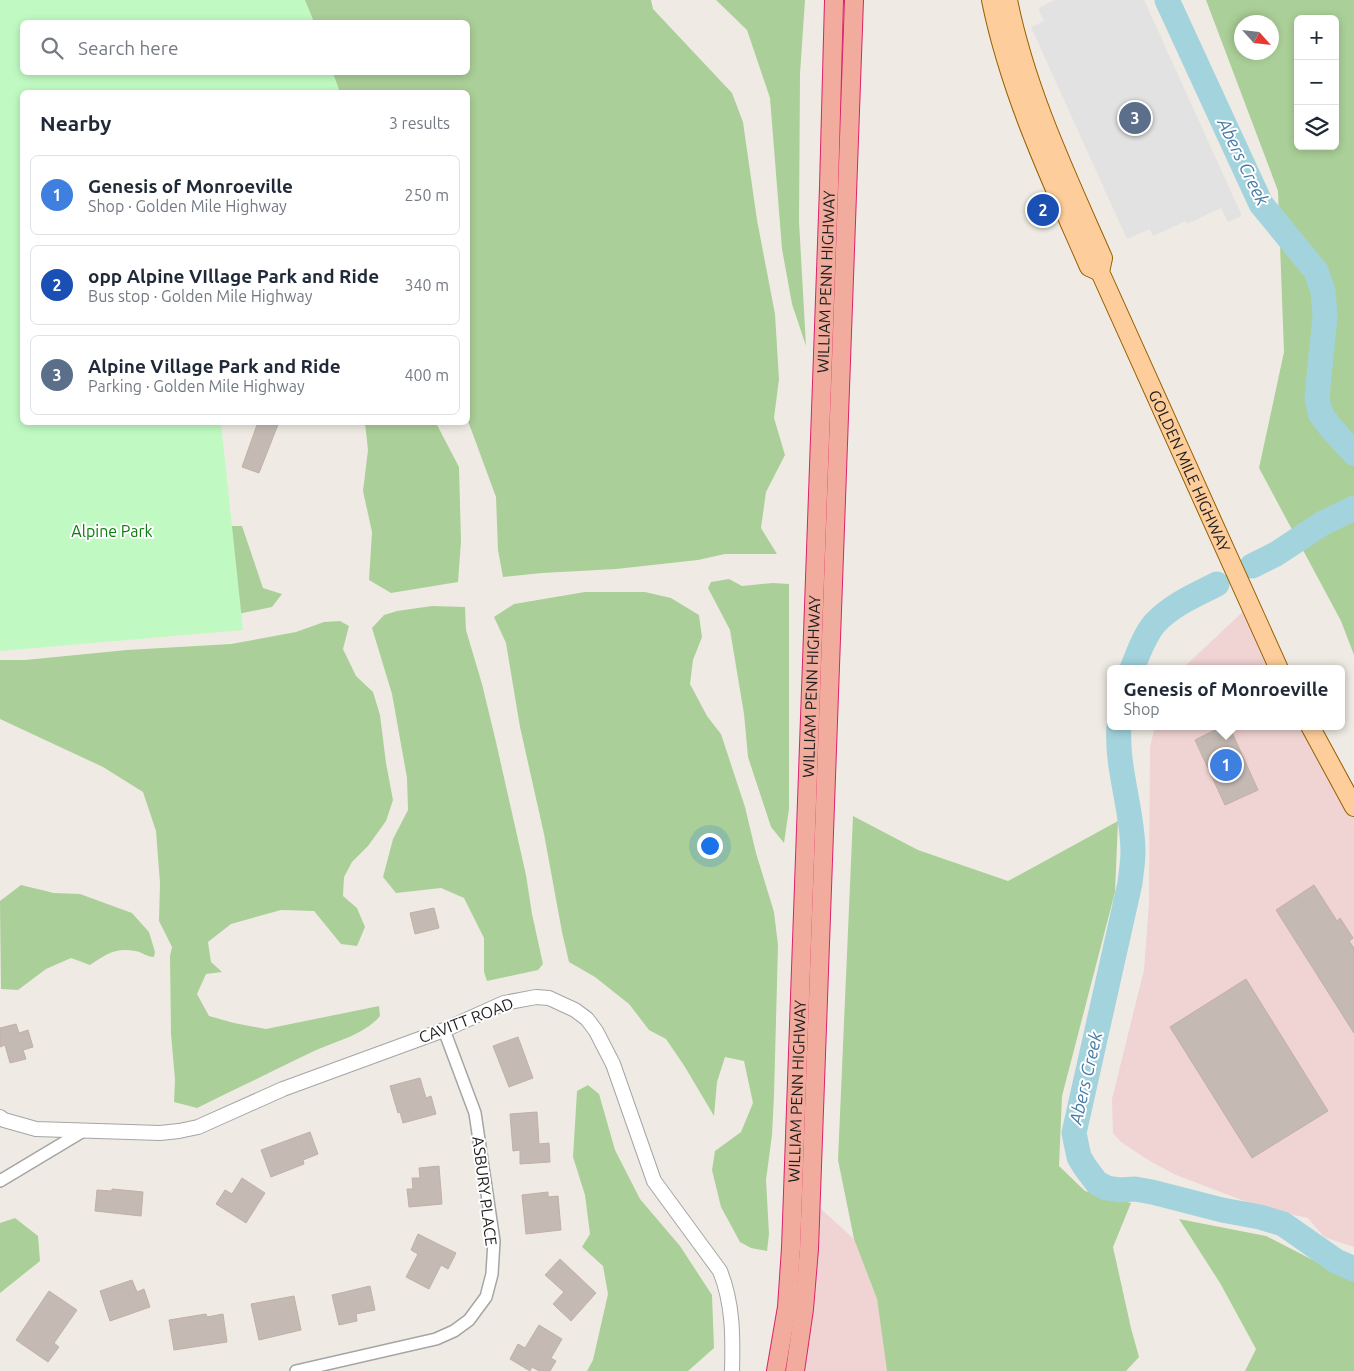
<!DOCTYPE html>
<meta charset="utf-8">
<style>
body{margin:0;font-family:Ubuntu,sans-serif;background:#f2f2f3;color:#1f2937}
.controls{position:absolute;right:15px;top:15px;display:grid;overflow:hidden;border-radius:8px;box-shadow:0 2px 8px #0003}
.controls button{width:45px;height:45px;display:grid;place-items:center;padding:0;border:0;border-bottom:1px solid #e0e1e3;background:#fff;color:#1f2937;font:25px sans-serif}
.compass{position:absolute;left:1234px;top:15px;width:45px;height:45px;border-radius:50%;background:#fff;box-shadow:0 2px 8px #0003;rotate:117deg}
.you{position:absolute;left:709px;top:845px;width:18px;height:18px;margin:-12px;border:4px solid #fff;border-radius:50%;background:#1a73e8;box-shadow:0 0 0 8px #1a73e833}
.badge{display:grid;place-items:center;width:32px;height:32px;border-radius:50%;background:#0f766e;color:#fff;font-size:16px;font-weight:700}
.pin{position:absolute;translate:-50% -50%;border:2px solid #fff;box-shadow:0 1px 5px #0006}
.popup{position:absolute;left:1107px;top:665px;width:238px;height:65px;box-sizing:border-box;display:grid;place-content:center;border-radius:8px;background:#fff;filter:drop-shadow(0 1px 4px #0005);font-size:16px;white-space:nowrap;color:#747a83}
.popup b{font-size:19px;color:#1f2937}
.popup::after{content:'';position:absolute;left:50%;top:100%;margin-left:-10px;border:10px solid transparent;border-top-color:#fff}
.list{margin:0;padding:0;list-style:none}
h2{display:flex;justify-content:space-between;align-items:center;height:65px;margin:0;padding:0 20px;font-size:21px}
h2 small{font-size:16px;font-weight:400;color:#747a83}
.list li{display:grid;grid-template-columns:32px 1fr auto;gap:15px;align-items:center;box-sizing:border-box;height:80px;margin:0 10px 10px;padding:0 10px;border:1px solid #e0e1e3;border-radius:8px}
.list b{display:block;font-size:19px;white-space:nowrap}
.list p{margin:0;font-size:16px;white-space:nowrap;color:#747a83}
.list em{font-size:16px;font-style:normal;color:#747a83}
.icon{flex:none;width:28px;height:28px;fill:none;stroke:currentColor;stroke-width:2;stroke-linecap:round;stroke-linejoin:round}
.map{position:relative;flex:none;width:1354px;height:1371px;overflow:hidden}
.search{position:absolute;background:#fff;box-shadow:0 2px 8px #0003;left:20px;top:20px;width:450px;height:55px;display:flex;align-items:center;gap:12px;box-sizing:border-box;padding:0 18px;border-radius:8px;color:#747a83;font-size:19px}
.panel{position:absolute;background:#fff;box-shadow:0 2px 8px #0003;left:20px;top:90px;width:450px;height:335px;border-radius:8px}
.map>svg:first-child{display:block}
</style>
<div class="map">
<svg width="1354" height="1371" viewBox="0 0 1354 1371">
<rect width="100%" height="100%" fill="#efebe4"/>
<!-- commercial -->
<path fill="#f0d3d3" d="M1250 605 1279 669H1182Z
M1155 726H1310L1354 807V1247L1324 1237 1308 1218 1263 1208 1176 1175 1148 1160 1121 1142 1113 1133 1112 1099 1144 970 1149 903 1150 747Z
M810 1199 854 1239 877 1299 887 1371H795Z"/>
<!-- forest -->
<path fill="#abcf98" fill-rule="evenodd" d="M0 0H651L653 9 732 93 743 122 757 220 775 314 779 379 774 418 785 455 766 492 761 528 777 554H725L698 560 616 569 542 573 503 577 498 550 496 497 468 421V92H22V422L210 526H242L263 588 282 594 272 607 228 616 0 620ZM22 22H468V72H22Z
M716 0H805L800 74 799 221 806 346 792 304 782 249 770 98 747 30Z
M1206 0H1354V655L1341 621 1259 468 1284 352 1278 191ZM1298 19H1335V146H1298ZM1242 22H1272V52H1242Z
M365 423H436L459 467 461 541 458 582 391 593 369 580 372 532 363 491 368 450Z
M729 579 742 586 773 583 789 584V809L784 843 771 827 748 757 744 714 730 630 708 588 711 582Z
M585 592H645L671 598 699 615 702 637 693 660 690 684 707 716 721 734 745 807 756 853 774 912 778 945 774 1096 772 1135 766 1180 769 1234 767 1251 751 1248 740 1242 721 1207 712 1170 715 1151 741 1132 753 1103 744 1061 725 1057 717 1082 714 1116 685 1067 666 1039 649 1030 629 1004 595 977 569 962 562 932 544 834 520 727 506 643 494 617 514 604Z
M432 606 465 607 466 630 482 684 496 742 526 875 532 914 543 964 538 970 487 981 484 972V938L464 898 441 888 396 893 383 877 393 839 408 810 407 778 392 694 372 628 384 615 397 611Z
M340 621 349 626 343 649 356 676 373 692 380 715 386 763 393 800 386 821 368 846 352 862 344 877 343 896 357 908 365 927 357 946 341 944 314 911 281 910 231 924 208 942 211 962 222 972 206 974 197 994 209 1016 234 1023 266 1029 379 1006 380 1016C364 1035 336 1041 314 1051 275 1070 236 1089 197 1108L174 1102 175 1080 171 1034 170 956 172 947 159 921 160 883 156 831 143 792 103 767 0 719V660H25L127 650 231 644 296 632 324 622Z
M853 816 918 850 1008 881 1118 821 1115 892 1062 1096 1059 1166 1085 1191 1131 1203 1113 1247 1131 1328 1139 1357 1126 1371H887L877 1299 854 1239 838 1160Z
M21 885 54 893 80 894 132 913 149 932 155 952 154 957C147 957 142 952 135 951 115 947 105 955 90 965L71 958 46 969 18 990 1 989 0 901Z
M588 1085 599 1094 615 1150 640 1199 680 1246 712 1295 714 1348 688 1371H587L593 1360 608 1294 603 1266 582 1247 590 1234 585 1195 573 1157 577 1091Z
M15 1218 38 1236 40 1261 0 1293V1223Z
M1179 1219 1266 1236 1354 1281V1371H1245L1256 1349 1220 1283Z"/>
<!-- park -->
<path fill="#c0fac2" d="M0 0H305L314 22H22V72L333 73 340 92H22V422L221 423 243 630 0 651Z"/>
<!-- parking -->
<path fill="#e2e2e2" d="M1055 0H1144L1242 216 1228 222 1221 208 1187 224 1186 221 1153 236 1150 229 1127 239 1031 27 1044 21 1038 8Z"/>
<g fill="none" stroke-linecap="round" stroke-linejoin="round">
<!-- river -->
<path stroke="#a3d3dd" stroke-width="25" d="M1167 0 1261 204 1316 271 1323 291 1325 316 1317 397 1320 413 1331 428 1354 453
M1252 566 1276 554 1323 523 1354 508
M1132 669C1137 656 1145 634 1155 623 1172 605 1195 595 1217 584
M1119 726C1116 769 1133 810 1133 852 1133 862 1131 873 1130 883L1074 1133 1079 1157 1085 1167 1097 1183 1107 1188 1120 1190 1135 1189 1152 1192 1222 1210 1260 1217 1283 1224 1336 1261 1354 1269"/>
</g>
<!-- building -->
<path fill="#c4bab3" stroke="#c1b0a6" d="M258 422H279L259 473 242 467Z
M1223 726H1229L1258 790 1225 805 1195 740Z
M1314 885 1337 921 1340 918 1353 938 1349 941 1354 948V1033L1276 910Z
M434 908 439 928 415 934 410 913Z
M1246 979 1328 1111 1252 1158 1170 1027Z
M16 1024 19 1033 28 1030 33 1047 23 1050 26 1059 10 1063 5 1045 0 1047V1028Z
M518 1037 533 1078 509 1087 493 1046Z
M420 1078 426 1098 431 1096 436 1114 403 1123 400 1112 398 1113 390 1086Z
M537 1112 539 1144 549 1143 550 1162 520 1164V1150L513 1151 510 1114Z
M310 1132 318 1154 303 1160 304 1164 271 1177 261 1150Z
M439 1166 442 1204 409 1207 407 1189H413L412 1178H420L419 1168Z
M242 1178 265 1193 246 1223 216 1204 225 1190 232 1194Z
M112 1189 143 1192 141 1216 95 1211 97 1190 112 1191Z
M548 1192V1197L558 1196 561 1230 526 1234 522 1195Z
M418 1234 456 1253 448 1269 441 1265 429 1289 406 1277 418 1254 411 1250Z
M560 1259 596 1293 571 1321 553 1304 564 1292 545 1275Z
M132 1280 137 1292 144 1289 150 1307 110 1321 100 1291Z
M370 1286 375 1310 356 1314 357 1321 339 1325 332 1295Z
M49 1291 77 1310 54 1343 59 1347 48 1362 16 1340Z
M294 1296 301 1330 259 1340 251 1304Z
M206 1314 207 1317 223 1314 227 1342 174 1350 169 1320Z
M539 1325 562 1339 551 1358 556 1361 550 1371H539L532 1367 530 1371 510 1359 518 1344 525 1348Z"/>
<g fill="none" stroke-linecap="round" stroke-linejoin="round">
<!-- minor casing -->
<g stroke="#a5a5a5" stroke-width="14">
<path id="minor" d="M0 1181 85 1130
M296 1371 436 1339 454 1331 469 1320 486 1297 492 1274 494 1241 475 1113 444 1030"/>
</g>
<!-- tertiary casing -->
<g stroke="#a5a5a5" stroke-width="16">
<path id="tertiary" d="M0 1117 4 1120 36 1129 160 1133 179 1131 198 1127 283 1089 444 1030 504 1003 536 997 549 998 575 1010 587 1019 596 1031 613 1064 654 1181 720 1271C733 1303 733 1337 732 1371"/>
</g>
<!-- primary casing -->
<g stroke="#985e00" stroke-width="20">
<g id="primary">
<path d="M991 0C1010 94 1051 180 1089 267L1100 272"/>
<path id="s1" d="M1008 0C1026 90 1066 174 1103 258L1100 272 1279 669"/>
<path d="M1310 726 1354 807"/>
</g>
</g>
<!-- trunk casing -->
<g stroke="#dc226b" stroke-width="20">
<g id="trunk">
<path id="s2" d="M776 1371 787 1307 791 1248 829 187 834 0"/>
<path d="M795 1371 804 1309 809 1249 854 0"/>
</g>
</g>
<!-- minor -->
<use href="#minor" stroke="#fff" stroke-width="11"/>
<!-- tertiary -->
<use href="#tertiary" stroke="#fff" stroke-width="14"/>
<!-- primary -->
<use href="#primary" stroke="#fdce9b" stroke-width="18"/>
<!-- trunk -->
<use href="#trunk" stroke="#f2ac9e" stroke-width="18"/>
</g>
<g text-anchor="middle" stroke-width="4" stroke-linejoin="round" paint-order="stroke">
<!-- street labels -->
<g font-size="16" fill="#1e1e1e" stroke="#fff">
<text dy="6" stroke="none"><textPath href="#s2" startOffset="1091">WILLIAM PENN HIGHWAY</textPath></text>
<text dy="6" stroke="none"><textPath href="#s1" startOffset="508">GOLDEN MILE HIGHWAY</textPath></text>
<text dy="6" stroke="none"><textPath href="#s2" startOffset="686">WILLIAM PENN HIGHWAY</textPath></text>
<text transform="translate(466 1020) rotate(-21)" y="6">CAVITT ROAD</text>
<text dy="6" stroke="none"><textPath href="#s2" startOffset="281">WILLIAM PENN HIGHWAY</textPath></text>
<text transform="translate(485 1191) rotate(83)" y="6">ASBURY PLACE</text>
</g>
<!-- park labels -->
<g font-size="16" fill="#0a7d0e" stroke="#fff">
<text x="112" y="537">Alpine Park</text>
</g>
<!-- water labels -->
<g font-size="18" font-style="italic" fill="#467ba6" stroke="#fff">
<text transform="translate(1243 162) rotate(64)" y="6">Abers Creek</text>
<text transform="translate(1086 1078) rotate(-77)" y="6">Abers Creek</text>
</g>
</g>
</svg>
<div class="controls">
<button>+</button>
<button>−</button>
<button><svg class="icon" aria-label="layers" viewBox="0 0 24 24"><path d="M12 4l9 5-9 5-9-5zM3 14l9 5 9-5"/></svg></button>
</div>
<svg class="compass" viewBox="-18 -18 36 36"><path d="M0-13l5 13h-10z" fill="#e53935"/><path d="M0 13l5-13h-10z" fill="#747a83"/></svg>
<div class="you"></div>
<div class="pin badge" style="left:1226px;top:765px;background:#3f7fe0">1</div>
<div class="popup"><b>Genesis of Monroeville</b>Shop</div>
<div class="pin badge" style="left:1043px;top:210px;background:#1a4fb4">2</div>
<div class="pin badge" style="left:1135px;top:118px;background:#5c6f8a">3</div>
<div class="search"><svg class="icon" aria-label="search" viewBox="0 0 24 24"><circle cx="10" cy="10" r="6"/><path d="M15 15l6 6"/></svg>Search here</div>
<section class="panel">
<h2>Nearby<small>3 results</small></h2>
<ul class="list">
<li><span class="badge" style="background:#3f7fe0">1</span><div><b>Genesis of Monroeville</b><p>Shop · Golden Mile Highway</p></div><em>250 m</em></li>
<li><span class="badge" style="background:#1a4fb4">2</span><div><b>opp Alpine VIllage Park and Ride</b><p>Bus stop · Golden Mile Highway</p></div><em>340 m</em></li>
<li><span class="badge" style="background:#5c6f8a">3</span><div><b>Alpine Village Park and Ride</b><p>Parking · Golden Mile Highway</p></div><em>400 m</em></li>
</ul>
</section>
</div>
